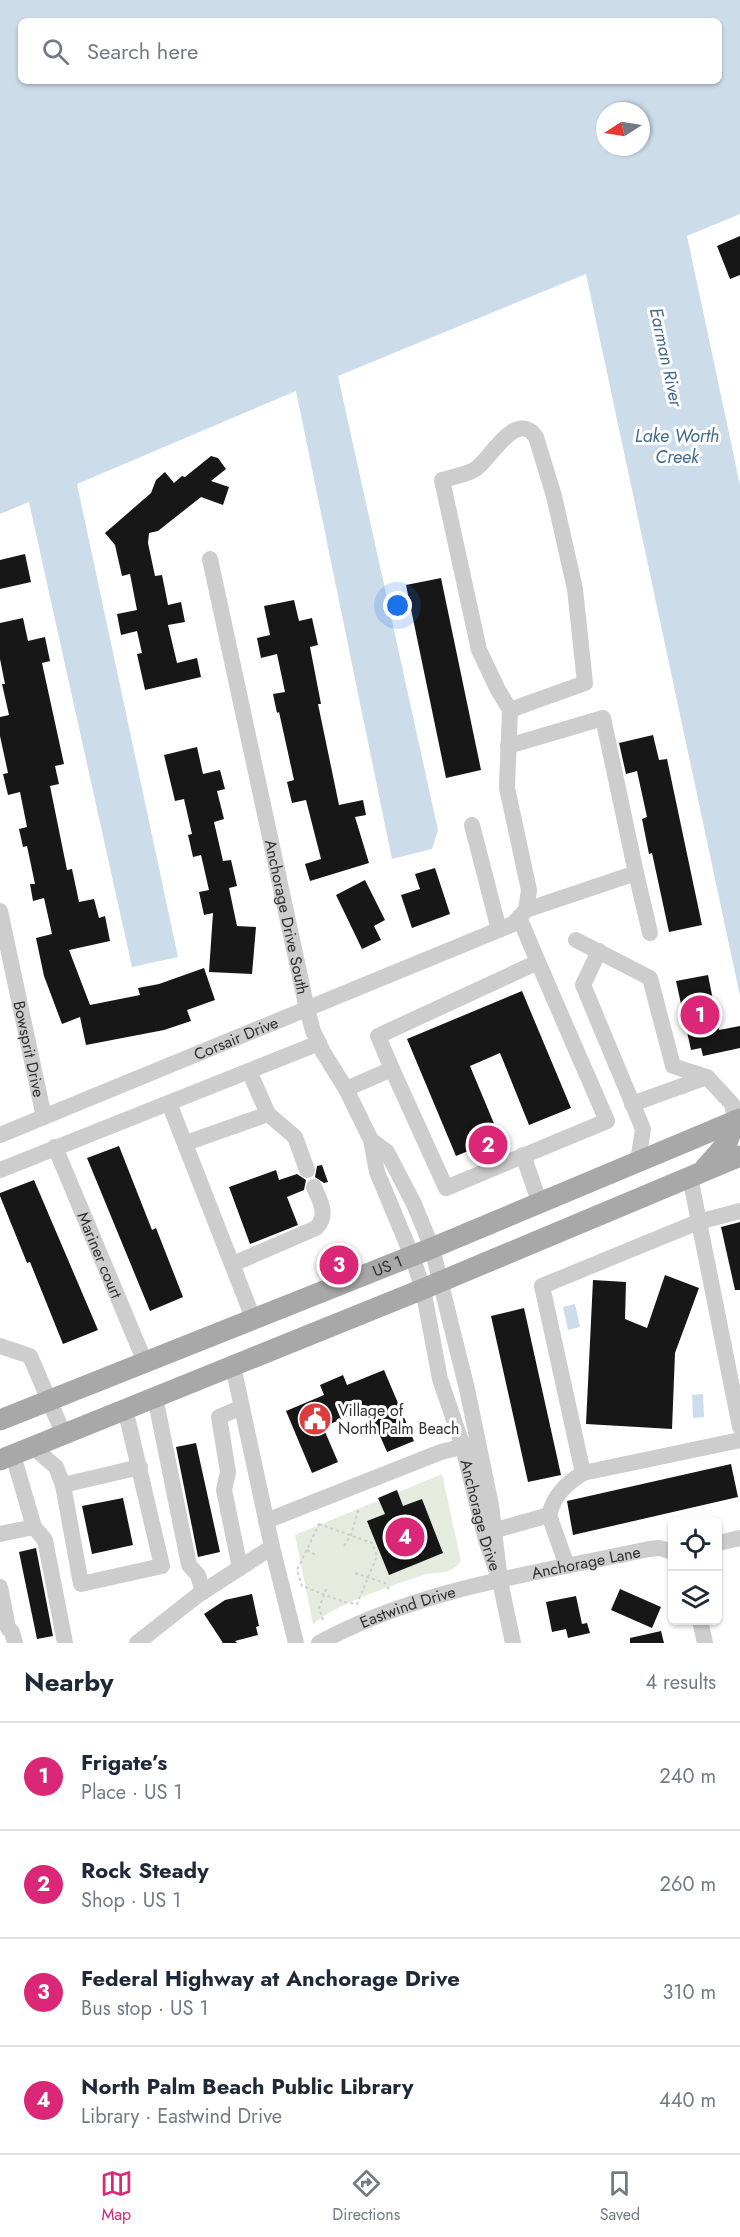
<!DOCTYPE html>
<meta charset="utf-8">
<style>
body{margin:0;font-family:Jost,sans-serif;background:#f2f2f3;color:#1f2937}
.controls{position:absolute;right:18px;bottom:18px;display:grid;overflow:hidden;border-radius:9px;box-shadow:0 2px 4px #0004}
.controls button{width:54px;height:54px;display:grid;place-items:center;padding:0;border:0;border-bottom:2px solid #e0e1e3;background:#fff;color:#1f2937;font:30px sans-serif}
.compass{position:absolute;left:596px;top:102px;width:54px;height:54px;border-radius:50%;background:#fff;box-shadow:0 2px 4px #0004;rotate:258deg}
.you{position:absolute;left:398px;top:606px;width:21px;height:21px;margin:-15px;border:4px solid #fff;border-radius:50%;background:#1a73e8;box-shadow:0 0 0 9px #1a73e833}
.badge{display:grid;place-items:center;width:39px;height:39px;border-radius:50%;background:#db2777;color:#fff;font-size:20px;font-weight:700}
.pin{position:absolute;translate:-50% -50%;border:3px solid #fff;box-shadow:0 2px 6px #0006}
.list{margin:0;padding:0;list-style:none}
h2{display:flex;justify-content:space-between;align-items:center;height:78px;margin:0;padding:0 24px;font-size:26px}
h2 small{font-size:20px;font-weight:400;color:#747a83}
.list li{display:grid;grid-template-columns:39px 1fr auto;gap:18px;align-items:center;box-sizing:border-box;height:108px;padding:0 24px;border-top:2px solid #e0e1e3}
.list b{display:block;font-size:22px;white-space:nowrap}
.list p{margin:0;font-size:20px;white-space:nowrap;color:#747a83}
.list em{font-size:20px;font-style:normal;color:#747a83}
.icon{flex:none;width:33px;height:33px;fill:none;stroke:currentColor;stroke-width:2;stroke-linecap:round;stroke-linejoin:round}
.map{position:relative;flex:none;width:740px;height:1643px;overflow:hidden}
.search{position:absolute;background:#fff;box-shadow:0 2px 4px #0004;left:18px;right:18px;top:18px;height:66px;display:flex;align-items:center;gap:15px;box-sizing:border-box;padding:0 21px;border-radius:9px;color:#747a83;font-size:22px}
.sheet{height:510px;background:#fff}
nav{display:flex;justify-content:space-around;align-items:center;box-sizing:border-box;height:84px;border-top:2px solid #e0e1e3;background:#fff;font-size:16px;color:#747a83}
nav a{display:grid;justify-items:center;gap:3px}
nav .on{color:#db2777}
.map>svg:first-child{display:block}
</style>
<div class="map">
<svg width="740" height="1643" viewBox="0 0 740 1643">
<rect width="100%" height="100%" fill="#fff"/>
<!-- green -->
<path fill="#e5ecdf" d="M442 1474 461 1561C448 1577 440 1570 424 1575 394 1584 335 1605 313 1624L295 1535Z"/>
<!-- water -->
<path fill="#ccdceb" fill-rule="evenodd" d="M0 0H740V214L687 236 740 485V996L586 274 338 376 438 830 432 849 392 859 296 391 77 484 178 957 132 967 29 502 0 514ZM21 21H719V81H21ZM605 111H641V147H605Z
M575 1304 580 1327 568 1330 563 1307Z
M703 1394 704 1417 693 1418 692 1395Z"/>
<!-- building -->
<path fill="#171717" d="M740 236V275L730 279 717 246Z
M211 456 218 458 226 469 211 481 229 487 223 505 201 497 158 531 149 533 148 543 155 576 162 575 168 605 181 602 185 622 168 625 177 663 197 658 201 677 145 690 137 654 142 653 137 631 121 635 117 614 137 610 130 574 122 576 115 545 105 533 151 493 156 480 165 472 174 483 182 476 185 477Z
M25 554 31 582 0 589V560Z
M441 578 481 770 446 778 406 585Z
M294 600 299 621 312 618 318 645 310 647 321 704H318L339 805 363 800 366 815 355 817 369 863 310 881 305 864 321 859 306 800 292 803 287 782 294 780 279 712 277 713 273 694 285 692 277 654 261 658 257 638 270 635 264 606Z
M23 618 28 641 45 637 50 661 42 663 64 764 55 766 59 784 50 786 67 870 72 869 79 902 94 899 99 918 105 916 110 941 69 950 90 1005 140 995 138 988 159 984 204 968 215 1000 187 1010 191 1021 164 1030 86 1045 80 1017 62 1024 44 976 36 938 52 934 44 898 33 901 30 884H35L27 846 23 847 19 829 27 827 20 792 8 795 3 774 8 773 0 736V717L9 715 2 684H5L0 659V623Z
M653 735 659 760 667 759 702 925 669 932 652 853 649 854 642 819 647 817 637 771 626 774 619 743Z
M197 747 203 774 220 770 225 789 217 791 224 819 214 822 223 861 231 860 237 886 229 888 237 926 256 927 252 974 209 972 213 913 204 915 199 892 209 890 201 855 193 857 188 835 192 834 184 799 175 801 164 755Z
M435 868 450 914 412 928 401 895 420 889 415 874Z
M365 880 385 920 374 926 381 940 362 949 336 895Z
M708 975 719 1030 740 1026V1048L703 1056 701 1048 691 1050 676 981Z
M522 991 571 1108 529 1125 500 1053 470 1066 500 1138 456 1156 407 1039Z
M119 1146 152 1230 156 1228 183 1297 150 1311 87 1158Z
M322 1165 328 1182 324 1183 315 1177 317 1166Z
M276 1170 279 1180 297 1174 306 1180 304 1190 287 1197 298 1225 250 1244 229 1187Z
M34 1180 98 1330 63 1344 30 1262 27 1263 0 1196V1193Z
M740 1222V1290H735L721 1227Z
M665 1275 699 1288 675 1353 672 1429 586 1424 593 1280 626 1282 625 1319 647 1328Z
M524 1308 561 1475 528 1482 491 1316Z
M384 1370 414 1441 387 1452 368 1408 323 1427 338 1462 312 1473 286 1411 324 1395 320 1385 343 1375 347 1385Z
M196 1443 220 1552 198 1557 176 1447Z
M731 1464 738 1497 573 1535 567 1501Z
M397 1490 403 1506 422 1499 443 1553 389 1575 367 1521 385 1514 378 1498Z
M123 1498 133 1545 92 1554 82 1506Z
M36 1548 53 1636 37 1639 19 1552Z
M620 1589 661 1607 652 1628 611 1610Z
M252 1594 259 1626 256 1627 258 1635 235 1641 237 1643H223L204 1614 225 1600Z
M576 1596 582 1624 587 1623 590 1633 568 1638 566 1629 552 1632 546 1602Z
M661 1631 664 1643H630V1638Z"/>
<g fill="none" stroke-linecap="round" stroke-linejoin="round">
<!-- path -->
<path stroke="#cdcdcd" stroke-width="2" stroke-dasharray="3 3" stroke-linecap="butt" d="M319 1524 372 1543 377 1556 357 1604 344 1602 302 1586 297 1570Z
M344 1546 351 1535 359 1508
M307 1550 317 1556
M355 1573 385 1583 390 1591
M323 1620 319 1608 327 1587"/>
<!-- minor -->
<g stroke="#cdcdcd" stroke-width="16">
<path id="s1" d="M210 559 307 1009 313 1031 323 1052 346 1089 371 1140 387 1152 414 1204 432 1248 467 1389 491 1505 500 1581"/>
<path d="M508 746 603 718 636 873 526 910"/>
<path d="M472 825 499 930"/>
<path d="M636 873 650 933"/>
<path id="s2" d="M0 911 44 1117"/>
<path d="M519 917 538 962"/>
<path d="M576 940 650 978 673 1066 707 1077 732 1104 735 1121"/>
<path d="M599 951 583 985 643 1129 638 1161"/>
<path d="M249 1071 268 1114 295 1137 307 1170"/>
<path d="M346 1089 392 1069 446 1188 607 1121 538 962 378 1036 392 1069"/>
<path d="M169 1103 253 1318"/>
<path d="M632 1104 707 1077"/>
<path id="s3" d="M0 1135 513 924 526 910 529 890 507 788 510 710 498 690 479 650 442 480C452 477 465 475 474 470 490 461 515 408 536 437L554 496 575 589 585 683 510 710"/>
<path id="s4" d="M371 1140 377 1172 412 1256 423 1289 440 1379 463 1447 486 1540 500 1581 513 1643"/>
<path d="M186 1143 268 1114"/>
<path id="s5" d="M55 1147 145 1362"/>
<path d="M523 1155 539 1201"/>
<path d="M0 1170 319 1043"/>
<path d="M690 1177 740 1427"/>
<path d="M233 1264 316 1228C329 1215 320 1201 314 1187"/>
<path d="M0 1346 30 1356 64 1435"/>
<path d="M233 1366 272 1547 296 1643"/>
<path d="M155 1397 189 1565 198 1575 203 1592"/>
<path d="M33 1447 56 1467 63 1485 81 1584 162 1566 128 1421 121 1411"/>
<path d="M583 1473 542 1286 698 1222 740 1211"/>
<path d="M63 1485 140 1467"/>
<path d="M549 1515 567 1566"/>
<path d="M266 1521 441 1452 473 1444"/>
<path d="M34 1527 45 1540 65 1643"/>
<path d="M496 1530 549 1515C554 1495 566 1484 583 1473L740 1440"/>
<path d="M0 1534 34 1527 13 1455"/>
<path d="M718 1543 740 1538"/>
<path d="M240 1568 224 1490 228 1472 219 1417 242 1407"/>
<path d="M0 1587 8 1628 12 1632 15 1643"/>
<path d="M700 1620 705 1643"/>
<path d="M137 1643 198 1595 272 1547"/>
<path id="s6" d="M319 1643C420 1588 538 1573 649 1549L660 1548 672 1552"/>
</g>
<!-- major -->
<g stroke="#a8a8a8" stroke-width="21">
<path d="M705 1168 727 1143 735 1121"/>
<path id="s7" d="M0 1420 432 1248 740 1119"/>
<path d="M0 1460 423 1289 740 1156"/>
</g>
</g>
<!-- icons -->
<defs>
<g id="civic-disc" transform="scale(1.725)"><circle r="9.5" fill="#dc3c3d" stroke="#fff"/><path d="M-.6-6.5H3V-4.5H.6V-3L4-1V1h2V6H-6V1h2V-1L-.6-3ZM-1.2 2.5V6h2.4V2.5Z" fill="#fff"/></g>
</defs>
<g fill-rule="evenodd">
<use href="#civic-disc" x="315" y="1419"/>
</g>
<g text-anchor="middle" stroke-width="6" stroke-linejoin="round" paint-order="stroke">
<!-- street labels -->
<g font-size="16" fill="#303030" stroke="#fff">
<text dy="6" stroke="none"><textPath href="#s1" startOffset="366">Anchorage Drive South</textPath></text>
<text dy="6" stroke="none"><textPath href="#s3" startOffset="255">Corsair Drive</textPath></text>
<text dy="6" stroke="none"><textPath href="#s2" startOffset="141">Bowsprit Drive</textPath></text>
<text dy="6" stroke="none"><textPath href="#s5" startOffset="117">Mariner court</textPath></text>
<text dy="6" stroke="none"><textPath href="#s7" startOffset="417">US 1</textPath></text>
<text dy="6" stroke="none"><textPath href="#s4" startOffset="392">Anchorage Drive</textPath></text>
<text dy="6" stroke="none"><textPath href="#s6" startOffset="280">Anchorage Lane</textPath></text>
<text dy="6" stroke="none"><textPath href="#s6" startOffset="96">Eastwind Drive</textPath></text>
</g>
<!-- poi labels -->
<g font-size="16" fill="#303030" stroke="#fff" text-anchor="start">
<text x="338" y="1416">Village of<tspan x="338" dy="18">North Palm Beach</tspan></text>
</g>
<!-- water labels -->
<g font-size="18" font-style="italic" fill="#416b8e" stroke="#fff">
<text transform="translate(666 357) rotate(78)" y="6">Earman River</text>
<text x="677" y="442">Lake Worth<tspan x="677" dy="21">Creek</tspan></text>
</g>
</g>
</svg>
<div class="controls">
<button><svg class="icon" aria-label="locate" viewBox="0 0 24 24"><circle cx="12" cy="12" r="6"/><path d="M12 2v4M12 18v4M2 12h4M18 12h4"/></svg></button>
<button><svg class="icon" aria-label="layers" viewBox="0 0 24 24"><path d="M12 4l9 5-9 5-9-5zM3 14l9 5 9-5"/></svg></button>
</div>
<svg class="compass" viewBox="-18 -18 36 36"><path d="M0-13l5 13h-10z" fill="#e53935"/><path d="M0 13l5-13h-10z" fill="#747a83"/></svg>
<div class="you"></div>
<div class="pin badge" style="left:700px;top:1015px">1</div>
<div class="pin badge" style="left:488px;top:1145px">2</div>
<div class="pin badge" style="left:339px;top:1265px">3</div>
<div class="pin badge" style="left:405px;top:1537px">4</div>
<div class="search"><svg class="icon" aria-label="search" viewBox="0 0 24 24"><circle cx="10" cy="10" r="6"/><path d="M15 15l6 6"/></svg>Search here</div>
</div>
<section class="sheet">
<h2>Nearby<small>4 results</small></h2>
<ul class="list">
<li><span class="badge">1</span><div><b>Frigate’s</b><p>Place · US 1</p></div><em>240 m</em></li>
<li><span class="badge">2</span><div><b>Rock Steady</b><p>Shop · US 1</p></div><em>260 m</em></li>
<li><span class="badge">3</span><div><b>Federal Highway at Anchorage Drive</b><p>Bus stop · US 1</p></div><em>310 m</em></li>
<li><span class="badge">4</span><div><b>North Palm Beach Public Library</b><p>Library · Eastwind Drive</p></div><em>440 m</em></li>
</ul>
</section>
<nav>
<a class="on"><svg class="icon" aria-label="map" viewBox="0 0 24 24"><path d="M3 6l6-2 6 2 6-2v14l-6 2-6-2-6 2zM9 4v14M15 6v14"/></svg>Map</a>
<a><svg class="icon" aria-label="directions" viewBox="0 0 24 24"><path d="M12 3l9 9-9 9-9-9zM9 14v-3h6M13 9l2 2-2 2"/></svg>Directions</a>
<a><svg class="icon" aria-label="saved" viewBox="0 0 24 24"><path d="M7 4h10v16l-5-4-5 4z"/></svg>Saved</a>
</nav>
